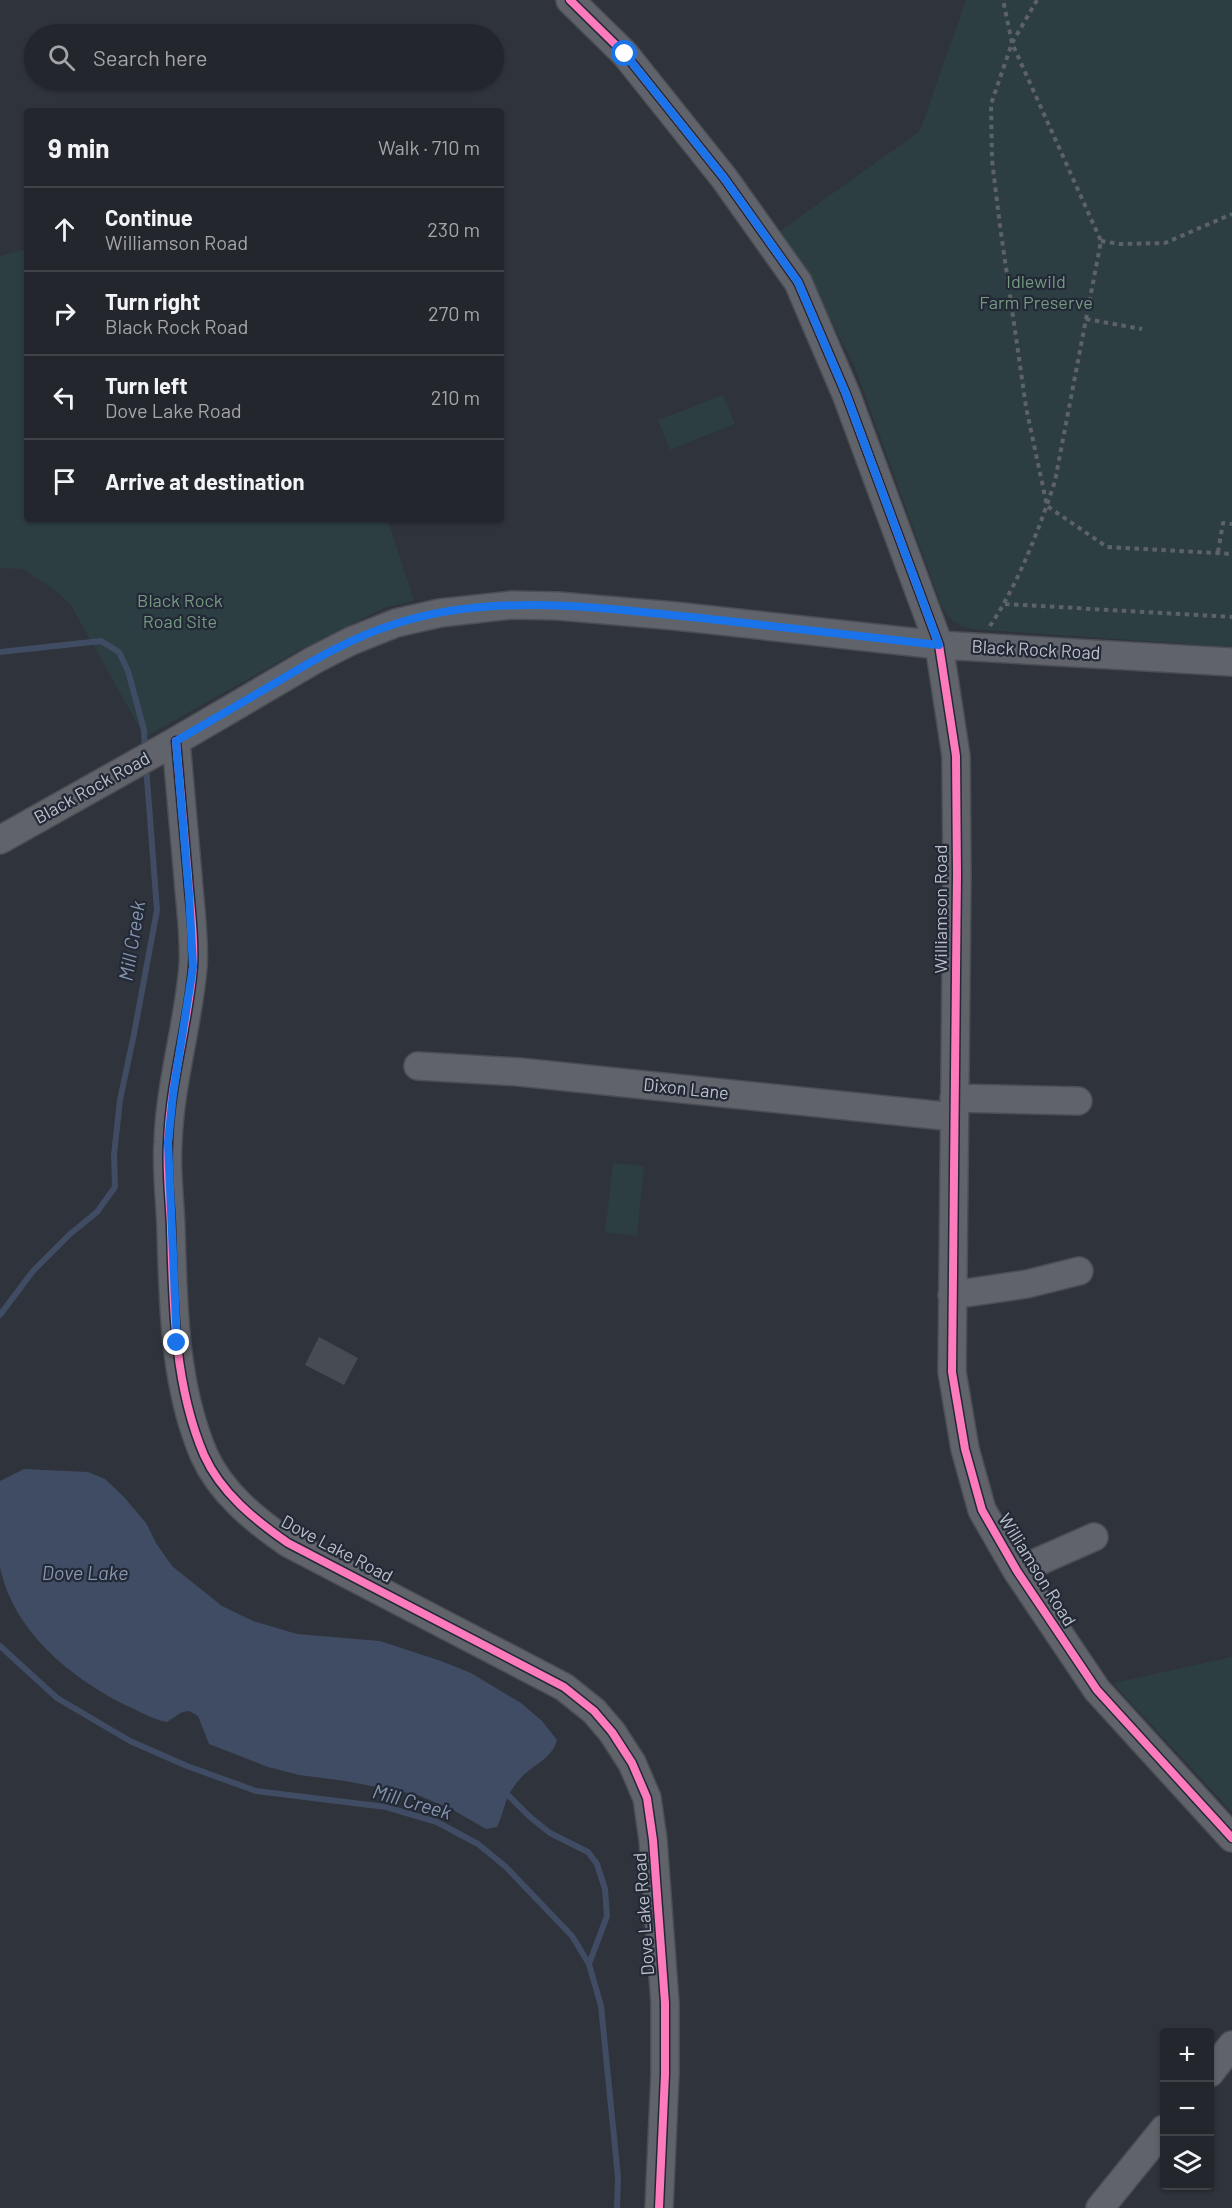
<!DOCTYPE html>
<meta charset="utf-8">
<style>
body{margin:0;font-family:Barlow,sans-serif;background:#2b2e34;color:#f1f3f6}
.controls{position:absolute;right:18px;bottom:18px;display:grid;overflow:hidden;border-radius:6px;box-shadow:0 2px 4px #0004}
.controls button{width:54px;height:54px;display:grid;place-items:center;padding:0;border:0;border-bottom:2px solid #404348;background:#23262c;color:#f1f3f6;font:30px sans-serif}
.stop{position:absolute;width:18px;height:18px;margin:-14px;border:4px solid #1a73e8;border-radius:50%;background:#fff}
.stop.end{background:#1a73e8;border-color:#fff;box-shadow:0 2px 6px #0008}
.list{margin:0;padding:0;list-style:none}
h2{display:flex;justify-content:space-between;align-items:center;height:78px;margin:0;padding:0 24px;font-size:26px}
h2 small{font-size:20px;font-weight:400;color:#a3a5a9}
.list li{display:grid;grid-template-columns:39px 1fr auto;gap:18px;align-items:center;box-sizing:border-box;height:84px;padding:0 24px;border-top:2px solid #404348}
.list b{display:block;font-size:22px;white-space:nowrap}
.list p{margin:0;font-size:20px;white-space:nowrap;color:#a3a5a9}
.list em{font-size:20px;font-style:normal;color:#a3a5a9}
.icon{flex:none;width:33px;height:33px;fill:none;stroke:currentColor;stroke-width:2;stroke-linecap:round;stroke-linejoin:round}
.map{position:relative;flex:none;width:1232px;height:2208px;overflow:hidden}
.search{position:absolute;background:#23262c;box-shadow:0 2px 4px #0004;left:24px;top:24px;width:480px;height:66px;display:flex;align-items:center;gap:15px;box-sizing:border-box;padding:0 21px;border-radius:33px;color:#a3a5a9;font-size:22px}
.panel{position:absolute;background:#23262c;box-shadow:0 2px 4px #0004;left:24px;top:108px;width:480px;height:414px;border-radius:6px}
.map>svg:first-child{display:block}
</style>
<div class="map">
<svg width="1232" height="2208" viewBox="0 0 1232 2208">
<rect width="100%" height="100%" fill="#2f333b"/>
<!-- green -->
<path fill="#2d3e42" d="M966 0H1232V647L973 629C958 627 950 620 942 607L854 365 814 288 780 231 920 131Z
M27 249V519H387L414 601 386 607 296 652 145 737 70 604 56 591 23 569 0 568V256Z
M723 395 735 424 670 450 658 420Z
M613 1163 644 1166 637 1236 605 1232Z
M1232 1657V1812L1113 1683Z"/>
<!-- water -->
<path fill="#404c63" d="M24 1469 88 1472 105 1479 124 1497 146 1523 156 1543 172 1566 222 1606 253 1621 297 1634 380 1641 441 1661 471 1673 521 1703 542 1721 557 1740C552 1760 531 1765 519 1780 513 1787 507 1796 505 1805 502 1813 501 1819 497 1827L486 1829 453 1810 418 1795 345 1781 299 1775 268 1767 209 1744 198 1716 189 1711 182 1712 167 1722C152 1719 139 1711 125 1705 70 1677 13 1631 0 1567 0 1559 0 1549 0 1540 0 1520 0 1500 0 1481Z"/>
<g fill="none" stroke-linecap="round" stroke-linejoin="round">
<!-- stream -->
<path stroke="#404c63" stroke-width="6" d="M0 652 101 641 119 652 128 671 144 730 145 750
M0 1315 33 1271 70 1234 97 1212 115 1187 114 1155 120 1100 134 1034 157 910 146 766
M0 1646 57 1698 130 1741 187 1766 256 1791 386 1807 437 1822 478 1844 506 1867 572 1936 589 1964 601 2006 618 2177 617 2208
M509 1796 530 1817 550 1833 588 1852 597 1864 605 1889 607 1916 589 1964"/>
</g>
<!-- building -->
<path fill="#474b52" d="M319 1337 358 1358 344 1385 305 1365Z"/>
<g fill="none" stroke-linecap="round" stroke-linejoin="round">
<!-- minor casing -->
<g stroke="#4b4e54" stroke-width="30">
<path id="minor" d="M570 0 625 54 724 178 798 282 846 394 939 645 956 756 957 874 952 1372 965 1449 982 1510 1017 1571 1097 1690 1232 1838
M176 741C180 786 184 831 188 877 190 906 195 937 193 967 188 1026 170 1083 168 1142 166 1170 170 1200 171 1228 173 1304 174 1385 204 1455 221 1493 255 1520 288 1543L564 1687 594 1711 612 1732 632 1763 647 1798 653 1840 665 2003V2074L659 2208
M0 840 176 741 314 660 351 641 396 623 440 613 512 605 558 606 675 616 939 645 1232 662
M418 1066 519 1072 954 1117
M954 1098 1078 1101
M952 1295 1027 1284 1079 1271
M1017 1571 1094 1537
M1210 2073 1232 2045
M1100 2208 1164 2129"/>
</g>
<!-- path -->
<path stroke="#5d6267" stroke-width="4" stroke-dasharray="4.5 4.5" stroke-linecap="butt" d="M1037 0 1012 43 991 104 992 160 1000 226 1026 407 1047 506 1107 547 1232 554
M1101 241 1120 244 1165 243 1232 214
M1086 319 1142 329
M1218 552 1223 523 1232 524
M1005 604 1232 617
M990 626C1018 584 1039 530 1055 481L1101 241 1012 43 1003 0"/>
<!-- minor -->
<use href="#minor" stroke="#60636a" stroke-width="27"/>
<!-- cycleway casing -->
<g stroke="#232936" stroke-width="11">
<path id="cycleway" d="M570 0 625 54 724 178 798 282 846 394 939 645 956 756 957 874 952 1372 965 1449 982 1510 1017 1571 1097 1690 1232 1838
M176 741C180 786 184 831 188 877 190 906 195 937 193 967 188 1026 170 1083 168 1142 166 1170 170 1200 171 1228 173 1304 174 1385 204 1455 221 1493 255 1520 288 1543L564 1687 594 1711 612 1732 632 1763 647 1798 653 1840 665 2003V2074L659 2208"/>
</g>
<!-- cycleway -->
<use href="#cycleway" stroke="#fd7abc" stroke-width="8"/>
</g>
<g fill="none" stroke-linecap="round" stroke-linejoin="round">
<!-- route -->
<path stroke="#1a73e8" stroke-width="8" d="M177 1343 168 1143 173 1094 193 967 189 894 176 741C210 721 244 701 277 682 315 659 353 637 395 624 493 592 601 608 701 618 780 627 860 636 939 645L846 394 798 282 724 178 625 54"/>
</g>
<g text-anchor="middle" stroke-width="4.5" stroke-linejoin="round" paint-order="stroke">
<!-- park labels -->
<g font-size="18" fill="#759980" stroke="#232936">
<text x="1036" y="288">Idlewild<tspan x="1036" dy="21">Farm Preserve</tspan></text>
<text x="180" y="607">Black Rock<tspan x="180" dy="21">Road Site</tspan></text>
</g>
<!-- street labels -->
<g font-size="18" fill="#bbc0cb" stroke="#232936">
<text transform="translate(1036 650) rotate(3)" y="6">Black Rock Road</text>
<text transform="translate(92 788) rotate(-29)" y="6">Black Rock Road</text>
<text transform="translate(941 909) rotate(-90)" y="6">Williamson Road</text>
<text transform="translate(686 1089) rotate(6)" y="6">Dixon Lane</text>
<text transform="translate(337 1549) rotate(28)" y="6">Dove Lake Road</text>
<text transform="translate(1037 1570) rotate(58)" y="6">Williamson Road</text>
<text transform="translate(644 1914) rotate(-94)" y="6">Dove Lake Road</text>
</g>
<!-- water labels -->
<g font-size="20" font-style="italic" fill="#8695ae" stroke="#232936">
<text transform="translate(132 941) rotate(-81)" y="7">Mill Creek</text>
<text x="85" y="1580">Dove Lake</text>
<text transform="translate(412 1802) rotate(16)" y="7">Mill Creek</text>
</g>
</g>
</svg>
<div class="controls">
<button>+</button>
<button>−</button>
<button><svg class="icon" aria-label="layers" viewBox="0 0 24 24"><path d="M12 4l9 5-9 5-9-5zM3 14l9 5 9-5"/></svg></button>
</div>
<div class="stop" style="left:625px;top:54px"></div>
<div class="stop end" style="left:177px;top:1343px"></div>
<div class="search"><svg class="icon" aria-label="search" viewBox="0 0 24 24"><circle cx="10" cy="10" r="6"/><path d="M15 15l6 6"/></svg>Search here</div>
<section class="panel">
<h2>9 min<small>Walk · 710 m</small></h2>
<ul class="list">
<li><svg class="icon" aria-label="ahead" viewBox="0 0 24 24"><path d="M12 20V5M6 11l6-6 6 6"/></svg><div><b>Continue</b><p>Williamson Road</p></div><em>230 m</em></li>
<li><svg class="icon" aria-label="right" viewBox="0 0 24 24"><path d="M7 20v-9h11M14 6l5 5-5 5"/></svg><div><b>Turn right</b><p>Black Rock Road</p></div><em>270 m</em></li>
<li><svg class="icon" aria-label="left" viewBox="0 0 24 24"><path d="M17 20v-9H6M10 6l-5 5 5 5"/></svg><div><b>Turn left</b><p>Dove Lake Road</p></div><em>210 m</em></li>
<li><svg class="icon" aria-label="arrive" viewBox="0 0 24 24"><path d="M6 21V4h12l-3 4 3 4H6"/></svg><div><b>Arrive at destination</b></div></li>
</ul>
</section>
</div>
